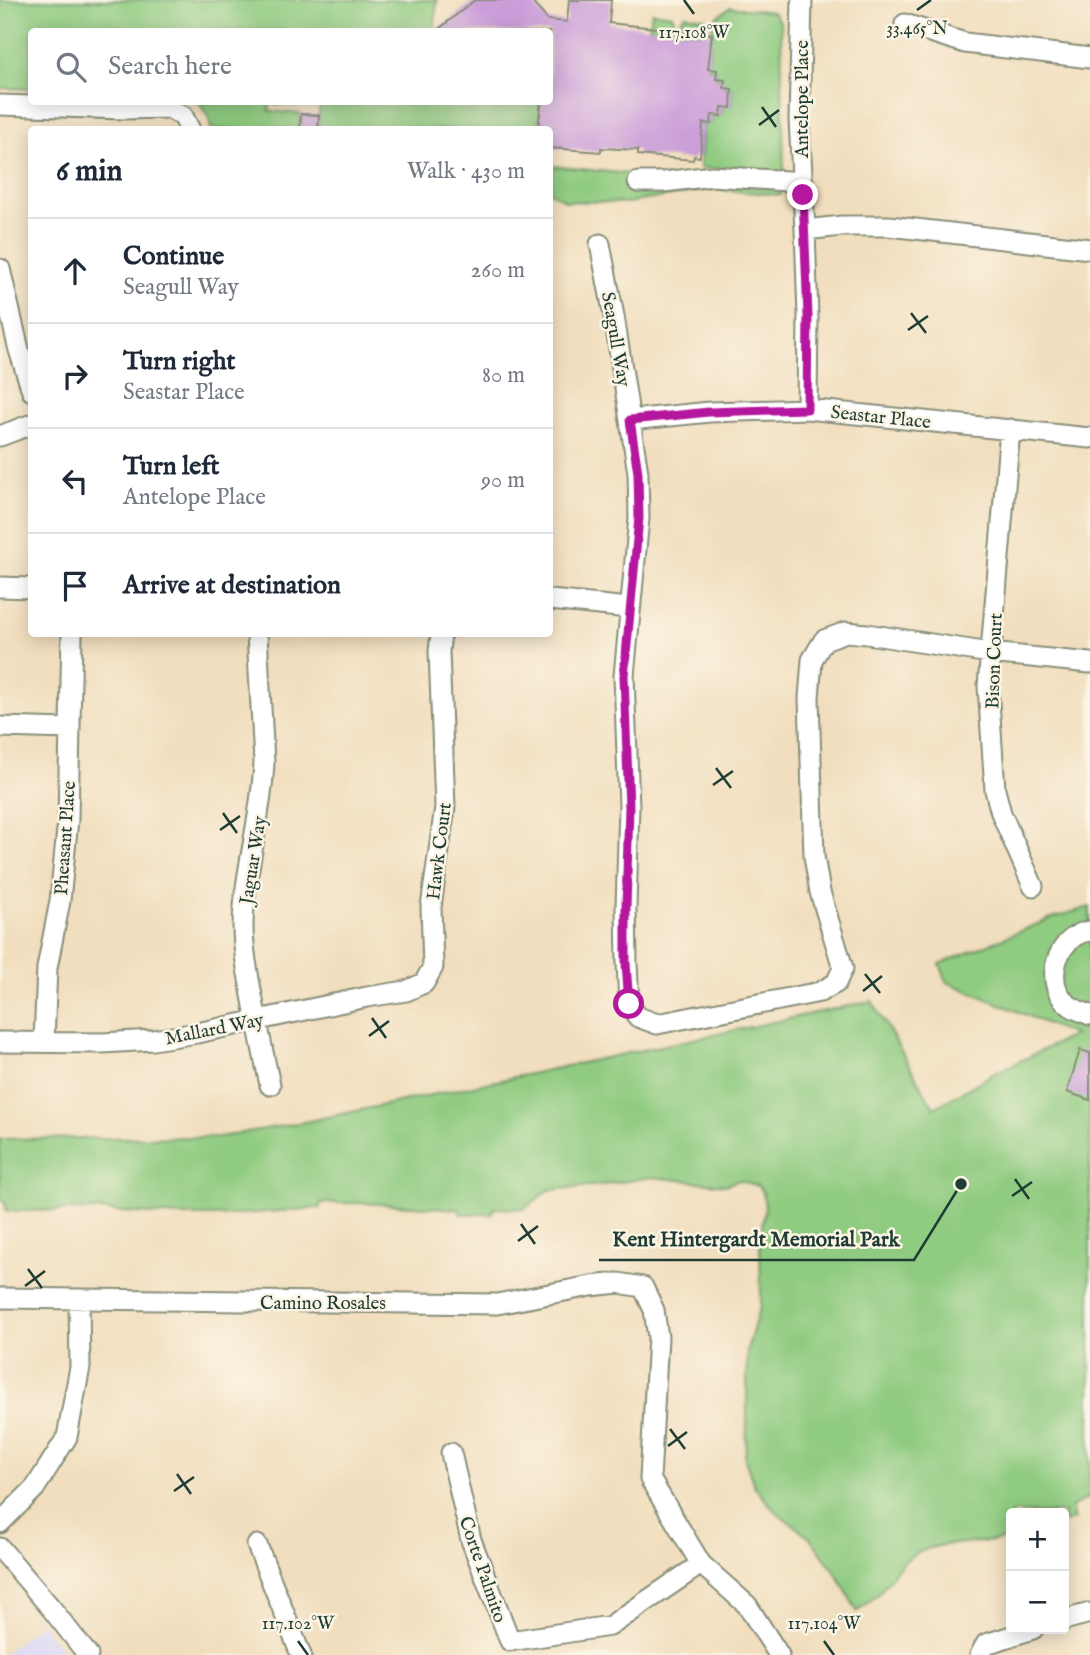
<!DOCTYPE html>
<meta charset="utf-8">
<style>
body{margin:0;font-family:"IM FELL English",serif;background:#f2f2f3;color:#1f2937}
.controls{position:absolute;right:21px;bottom:21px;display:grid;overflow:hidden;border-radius:7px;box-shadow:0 4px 18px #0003}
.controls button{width:63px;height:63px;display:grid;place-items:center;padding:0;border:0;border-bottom:2px solid #e0e1e3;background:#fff;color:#1f2937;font:35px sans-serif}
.stop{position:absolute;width:21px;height:21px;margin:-16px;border:5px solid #b5179e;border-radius:50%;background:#fff}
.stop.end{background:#b5179e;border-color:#fff;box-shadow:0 2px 7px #0008}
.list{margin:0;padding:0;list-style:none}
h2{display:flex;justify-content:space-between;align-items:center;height:91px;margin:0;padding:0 28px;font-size:30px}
h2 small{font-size:23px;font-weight:400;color:#747a83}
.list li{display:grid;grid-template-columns:46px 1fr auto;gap:21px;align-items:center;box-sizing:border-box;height:105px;padding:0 28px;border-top:2px solid #e0e1e3}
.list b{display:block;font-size:26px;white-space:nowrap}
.list p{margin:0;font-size:23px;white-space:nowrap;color:#747a83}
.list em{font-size:23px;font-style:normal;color:#747a83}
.icon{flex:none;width:38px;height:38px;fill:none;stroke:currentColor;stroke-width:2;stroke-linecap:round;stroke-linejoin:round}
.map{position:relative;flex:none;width:1090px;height:1655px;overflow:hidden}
.search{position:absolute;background:#fff;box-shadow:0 4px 18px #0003;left:28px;top:28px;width:525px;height:77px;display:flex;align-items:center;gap:18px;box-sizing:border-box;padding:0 24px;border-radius:7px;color:#747a83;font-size:26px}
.panel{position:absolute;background:#fff;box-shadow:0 4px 18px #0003;left:28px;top:126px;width:525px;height:511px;border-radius:7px}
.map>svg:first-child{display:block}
</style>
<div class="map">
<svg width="1090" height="1655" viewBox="0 0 1090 1655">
<rect width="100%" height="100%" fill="#fcf5e5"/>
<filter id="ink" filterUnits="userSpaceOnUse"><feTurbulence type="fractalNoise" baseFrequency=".0143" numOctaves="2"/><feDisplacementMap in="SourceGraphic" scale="14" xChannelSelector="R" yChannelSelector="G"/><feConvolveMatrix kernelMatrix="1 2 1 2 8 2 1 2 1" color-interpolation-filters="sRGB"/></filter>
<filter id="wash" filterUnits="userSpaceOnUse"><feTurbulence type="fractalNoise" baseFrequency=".00686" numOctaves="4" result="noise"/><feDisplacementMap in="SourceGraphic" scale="28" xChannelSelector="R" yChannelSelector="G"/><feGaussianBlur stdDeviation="1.57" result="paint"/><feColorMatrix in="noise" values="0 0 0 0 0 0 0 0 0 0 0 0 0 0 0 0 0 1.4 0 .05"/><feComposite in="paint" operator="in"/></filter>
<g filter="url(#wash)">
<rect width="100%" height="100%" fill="#f1debe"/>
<!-- built -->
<path fill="#d9d7f8" d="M41 1623 65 1655H2L35 1628Z"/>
<!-- green -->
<path fill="#8fcb80" stroke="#57845a" stroke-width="2" d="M0 0H437L434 31 32 32 31 89 0 88Z
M730 7 773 12 781 24 784 172 700 168 703 123 711 124 712 115 721 116 722 107H731L732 89 724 88V80L716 79V70L708 69 713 20Z
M652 12 672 15 674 20 673 30 649 28Z
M685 15 704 18 705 21 704 33 680 31 681 19Z
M199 102H307L299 103 298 106 270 104 269 111 301 114 300 128 318 129 320 102H541L538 130 211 129 209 118Z
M550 166C627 173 703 183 781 189V195L712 189 627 203 566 201 550 192Z
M1090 907V1497L1071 1507 1074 1520 1064 1523V1513H1011V1538C980 1546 937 1538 910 1557 897 1566 888 1582 878 1594 872 1600 864 1606 857 1611L838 1576 810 1538 773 1509 754 1486 745 1459 747 1425V1350L761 1303 760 1239 765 1207 763 1193 758 1186 739 1180 726 1185 652 1177 602 1185 549 1190 524 1209 494 1208 492 1214H460V1209L364 1203H320V1208L217 1216H179L96 1210 6 1211 5 1201 0 1200V1139L220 1137 309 1121 872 1001 934 1108 993 1074 1074 1035 947 982 940 964 1052 918Z"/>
<g id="blocks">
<!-- building -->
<path fill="#cb9ed9" d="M475 0H530L548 20 567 22 569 0H611L609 23 712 34 708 69 717 70 716 79 725 80 724 88 732 89 731 108 722 107 721 116 712 115 711 124 703 123 700 157 694 156 693 160 638 155V150L601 148V152L550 148V130H538L541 102H550V32H435Z
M301 114 319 115 318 129 300 128Z
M1080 1050 1090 1053V1100L1067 1092Z"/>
</g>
</g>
<g filter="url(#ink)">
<use href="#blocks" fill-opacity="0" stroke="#888e79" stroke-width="2"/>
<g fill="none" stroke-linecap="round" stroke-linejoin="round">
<!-- minor casing -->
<g stroke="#888e79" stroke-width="23">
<path id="minor" d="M802 0 799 120 805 230 808 316 807 409
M905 24 965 43 1090 58
M0 105 123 109 169 108 183 116 190 130
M638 182H664L712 176 803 182
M805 230 842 226H889L1090 249
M600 244 614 316 638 473 639 518 624 676 629 806 626 908 627 963 629 1005 638 1017 657 1024 820 992 836 983 843 968 820 892 814 856 809 698 812 660 824 640 846 632 867 634 990 653 1090 663
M0 269 19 350 32 391
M630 420 710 412 807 409 1090 438
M1010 429 988 686 995 790 1001 813 1033 886
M0 436 32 424
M0 587 32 588
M550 600 629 608
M257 634 264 762C262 817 244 871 243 926 243 948 247 969 251 990 257 1022 263 1053 270 1085
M0 727 69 729
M1090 931C1086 932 1083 932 1079 934 1053 947 1045 987 1069 1005 1075 1010 1083 1012 1090 1015
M44 1041 47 968 60 901 68 819 72 634
M0 1042 102 1043 153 1040 197 1033 367 997 406 991 424 983 433 967 431 907 445 807 439 651 441 634
M0 1298 497 1304 591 1286 618 1283 643 1287 654 1310 658 1337 650 1479 701 1564 747 1605 779 1655
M451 1453 471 1540 510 1641 610 1626 701 1564
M0 1523 35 1488 67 1437 80 1367 79 1300
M257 1545 301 1655
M0 1548 51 1608 88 1655
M1064 1620 1090 1613
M980 1655 986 1644 1033 1629"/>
</g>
<!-- minor -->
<use href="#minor" stroke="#fff" stroke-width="19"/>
</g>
</g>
<g fill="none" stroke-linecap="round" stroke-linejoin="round" filter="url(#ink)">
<!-- route -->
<path stroke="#b5179e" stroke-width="9" d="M629 1004 626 963V908L629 807 624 676 639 518 638 473 630 420 709 412 807 409 808 316 803 195"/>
</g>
<!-- ticks -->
<path fill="none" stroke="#1f3d34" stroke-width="2.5" d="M684 0 694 14M917 10 931 0M762 107 776 127M759 125 779 110M911 313 926 333M908 330 928 316M716 768 731 788M713 785 733 771M223 813 237 833M220 830 240 816M865 974 880 993M863 991 882 976M372 1018 386 1038M369 1036 389 1021M1015 1179 1029 1199M1012 1196 1032 1182M521 1224 535 1244M518 1241 538 1226M28 1269 42 1288M25 1286 45 1271M670 1429 685 1449M668 1446 687 1432M177 1474 191 1494M174 1491 194 1477M298 1641 308 1655M824 1641 834 1655"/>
<g text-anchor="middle" stroke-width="5" stroke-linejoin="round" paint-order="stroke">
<!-- street labels -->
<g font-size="19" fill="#1f3d34" stroke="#fcf5e5">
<text transform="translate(801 99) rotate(-90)" y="7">Antelope Place</text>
<text transform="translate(617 339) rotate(80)" y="7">Seagull Way</text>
<text transform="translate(881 416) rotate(6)" y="7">Seastar Place</text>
<text transform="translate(993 661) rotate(-88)" y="7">Bison Court</text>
<text transform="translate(64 838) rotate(-86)" y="7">Pheasant Place</text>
<text transform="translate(438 851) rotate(-83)" y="7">Hawk Court</text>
<text transform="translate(252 860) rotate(-81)" y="7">Jaguar Way</text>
<text transform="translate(214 1028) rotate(-11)" y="7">Mallard Way</text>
<text x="323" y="1309">Camino Rosales</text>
<text transform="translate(484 1569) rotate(71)" y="7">Corte Palmito</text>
</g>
</g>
<g font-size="18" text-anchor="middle" fill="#1f3d34" stroke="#fcf5e5" stroke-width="5" stroke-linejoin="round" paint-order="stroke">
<text x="917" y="34">33.465°N</text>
<text x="694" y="38">117.108°W</text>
<text x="298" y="1629">117.102°W</text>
<text x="824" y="1629">117.104°W</text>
</g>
<!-- callouts -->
<path fill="none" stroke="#1f3d34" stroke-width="2.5" d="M961 1184L914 1260H599"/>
<circle fill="#1f3d34" stroke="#fcf5e5" stroke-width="2.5" cx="961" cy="1184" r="7"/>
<g font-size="21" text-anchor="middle" font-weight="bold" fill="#1f3d34" stroke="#fcf5e5" stroke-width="5" stroke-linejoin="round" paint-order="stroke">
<text x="756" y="1246">Kent Hintergardt Memorial Park</text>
</g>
</svg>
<div class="controls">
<button>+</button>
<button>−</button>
</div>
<div class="stop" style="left:629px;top:1004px"></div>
<div class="stop end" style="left:803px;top:195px"></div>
<div class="search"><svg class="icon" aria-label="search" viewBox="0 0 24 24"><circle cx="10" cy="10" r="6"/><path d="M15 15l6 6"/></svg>Search here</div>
<section class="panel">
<h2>6 min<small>Walk · 430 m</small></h2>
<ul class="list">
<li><svg class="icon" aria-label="ahead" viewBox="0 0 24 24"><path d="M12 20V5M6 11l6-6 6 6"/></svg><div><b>Continue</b><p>Seagull Way</p></div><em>260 m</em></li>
<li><svg class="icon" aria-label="right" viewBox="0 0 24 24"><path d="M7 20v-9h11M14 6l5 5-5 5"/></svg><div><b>Turn right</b><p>Seastar Place</p></div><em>80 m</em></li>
<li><svg class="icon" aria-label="left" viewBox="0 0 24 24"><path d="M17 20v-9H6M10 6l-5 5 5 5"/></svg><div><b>Turn left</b><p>Antelope Place</p></div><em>90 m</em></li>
<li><svg class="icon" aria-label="arrive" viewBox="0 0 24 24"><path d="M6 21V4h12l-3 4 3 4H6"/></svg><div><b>Arrive at destination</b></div></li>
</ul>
</section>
</div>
